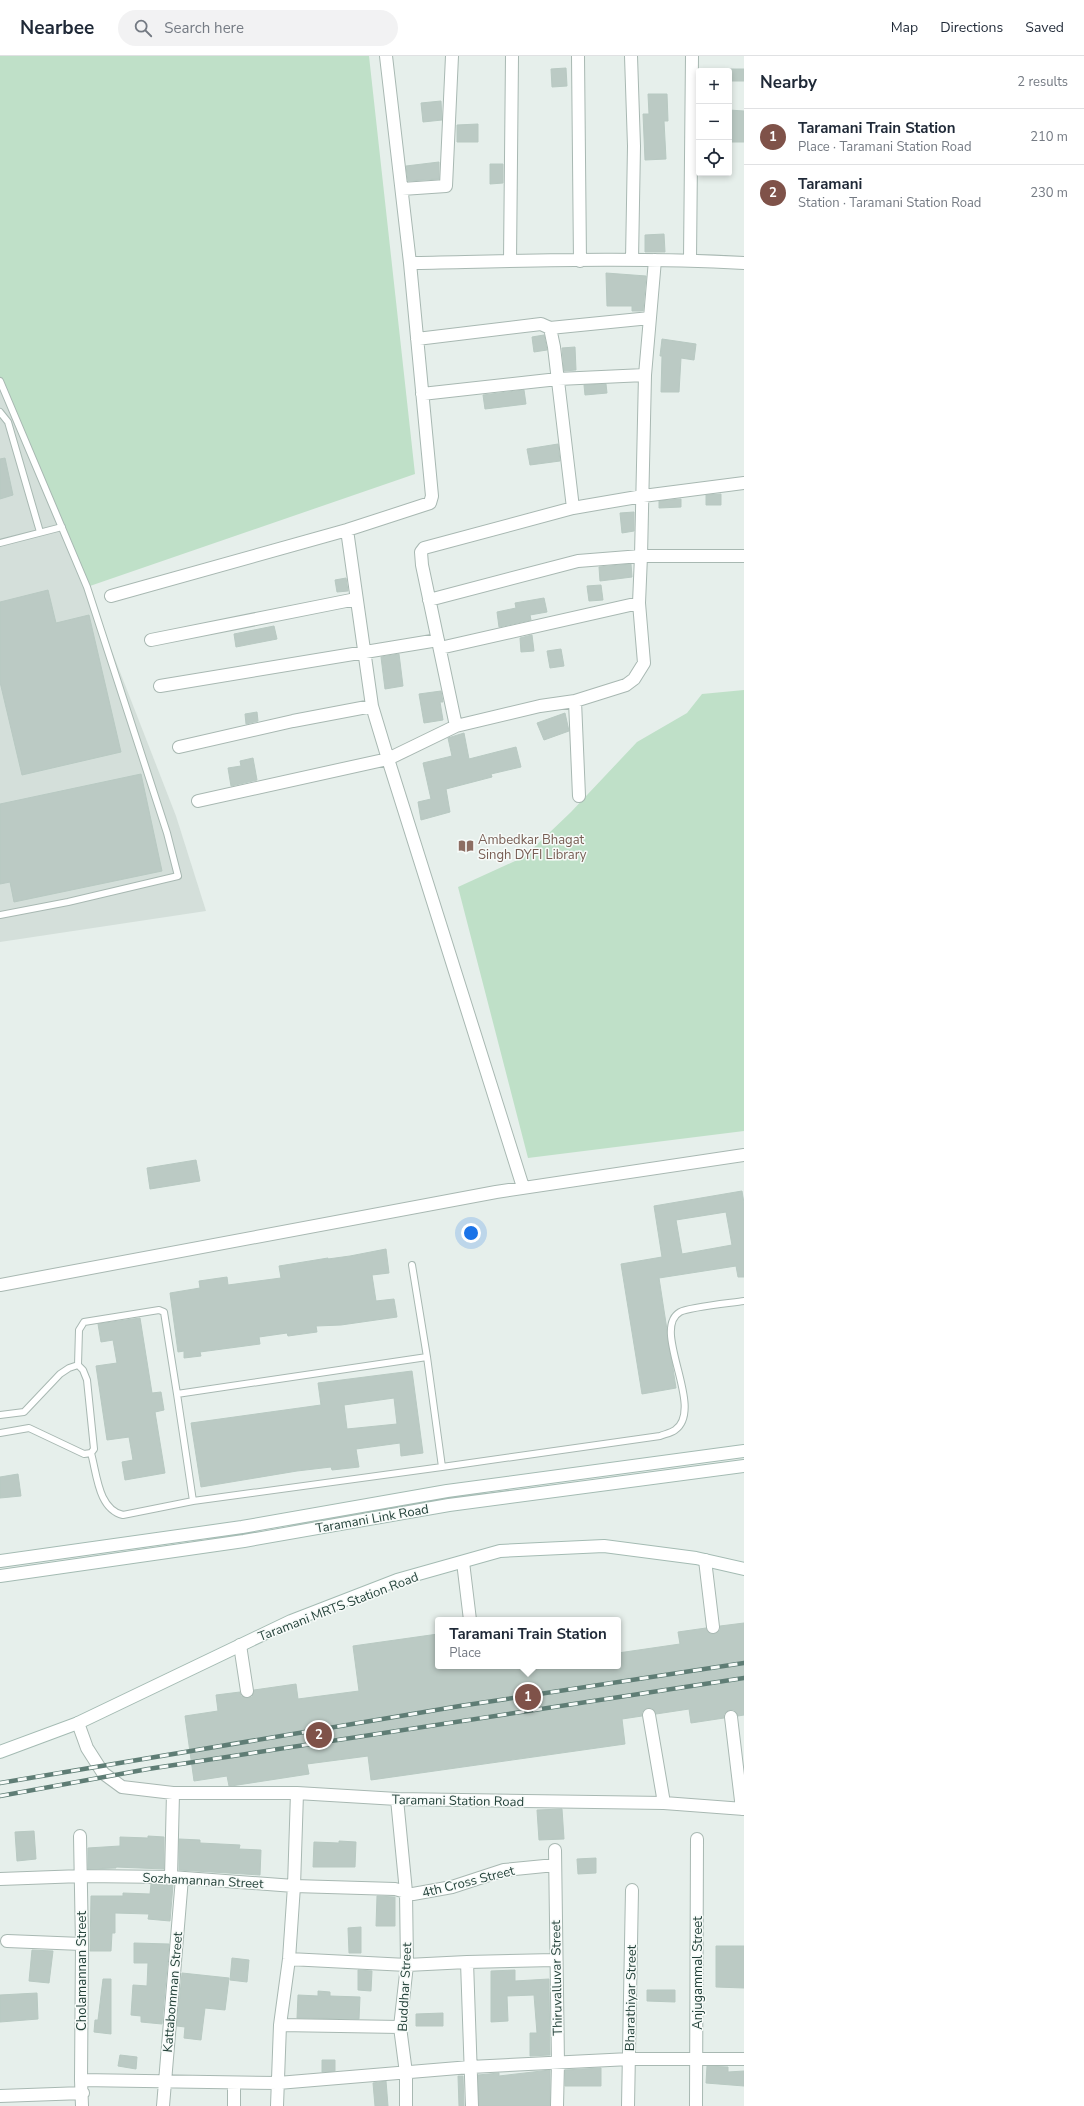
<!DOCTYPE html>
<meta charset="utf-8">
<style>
body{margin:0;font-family:"Nunito Sans",sans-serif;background:#f2f2f3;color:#1f2937}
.controls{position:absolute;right:12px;top:12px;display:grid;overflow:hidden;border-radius:4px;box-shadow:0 2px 6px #0003}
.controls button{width:36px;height:36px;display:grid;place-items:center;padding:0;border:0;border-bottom:1px solid #e0e1e3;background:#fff;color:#1f2937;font:20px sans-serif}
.you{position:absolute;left:471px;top:1177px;width:14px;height:14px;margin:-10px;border:3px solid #fff;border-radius:50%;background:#1a73e8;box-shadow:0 0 0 6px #1a73e833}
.badge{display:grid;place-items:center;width:26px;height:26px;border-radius:50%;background:#7f5249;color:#fff;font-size:13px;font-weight:700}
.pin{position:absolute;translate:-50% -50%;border:2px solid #fff;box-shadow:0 1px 4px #0006}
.popup{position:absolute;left:435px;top:1561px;width:186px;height:52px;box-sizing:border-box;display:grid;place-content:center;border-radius:4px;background:#fff;filter:drop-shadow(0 1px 3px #0005);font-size:13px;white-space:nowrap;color:#747a83}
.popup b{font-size:15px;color:#1f2937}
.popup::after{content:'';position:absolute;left:50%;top:100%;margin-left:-8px;border:8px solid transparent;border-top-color:#fff}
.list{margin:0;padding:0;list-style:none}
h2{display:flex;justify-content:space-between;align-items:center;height:52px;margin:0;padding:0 16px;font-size:17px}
h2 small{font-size:13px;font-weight:400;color:#747a83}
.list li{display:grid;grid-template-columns:26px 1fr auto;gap:12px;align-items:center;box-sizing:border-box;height:56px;padding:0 16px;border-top:1px solid #e0e1e3}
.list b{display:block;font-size:15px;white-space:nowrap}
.list p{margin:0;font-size:13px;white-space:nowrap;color:#747a83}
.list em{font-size:13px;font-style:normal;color:#747a83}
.icon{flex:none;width:22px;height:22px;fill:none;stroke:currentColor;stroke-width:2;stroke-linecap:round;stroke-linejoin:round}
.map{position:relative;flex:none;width:744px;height:2050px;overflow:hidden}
header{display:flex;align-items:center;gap:24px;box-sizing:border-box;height:56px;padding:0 20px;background:#fff;border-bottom:1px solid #e0e1e3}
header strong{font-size:19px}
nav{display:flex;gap:22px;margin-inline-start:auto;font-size:14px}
.search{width:280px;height:36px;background:#f2f2f3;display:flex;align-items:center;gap:10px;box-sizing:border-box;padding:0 14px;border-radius:22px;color:#747a83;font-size:15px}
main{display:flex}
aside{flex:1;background:#fff}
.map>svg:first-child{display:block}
</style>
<header>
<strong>Nearbee</strong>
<div class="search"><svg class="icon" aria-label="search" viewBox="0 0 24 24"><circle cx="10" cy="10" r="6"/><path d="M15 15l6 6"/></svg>Search here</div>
<nav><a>Map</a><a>Directions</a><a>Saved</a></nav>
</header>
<main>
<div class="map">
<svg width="744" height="2050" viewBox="0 0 744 2050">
<rect width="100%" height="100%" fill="#e6efeb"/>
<!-- built -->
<path fill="#d4dfda" d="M0 325 87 531 176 760 206 855 0 886Z"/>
<!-- green -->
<path fill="#bfe0c8" d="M0 0H369L415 418 87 531 0 325Z
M744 634V1075L528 1102 458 831 524 801 571 756 637 686 687 657 702 638Z"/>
<!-- building -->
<path fill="#bbcac4" stroke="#b8c9c2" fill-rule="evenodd" d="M566 12 567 30 552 31 551 13Z
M729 13H744V25H729Z
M648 38H667L668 65H664L666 103 645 104 643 58H649Z
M441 45 442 64 423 66 421 47Z
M729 54 744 55V86H729Z
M478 68V86H457V69Z
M439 106V123L408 125 406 110Z
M490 108H503V127L490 128Z
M664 178 665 196H645V179Z
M606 217 646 220 643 255H632V250H607Z
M544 279 547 294 534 296 532 281Z
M662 283 696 288 694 304 681 302 679 336H661L662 300H660Z
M575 291 576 314 564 315 562 292Z
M606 328 607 337 585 339 584 329Z
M524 334 526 348 485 353 483 339Z
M558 388 560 405 530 409 527 393Z
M5 402 13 439 0 443V403Z
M721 438V449H706V439Z
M681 443V451L659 452V445Z
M634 456V475L622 477 620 457Z
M631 508 632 521 600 525 599 511Z
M346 522 348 535 337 536 335 524Z
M601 529 603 544 589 545 587 530Z
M48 534 56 567 89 559 121 696 22 719 0 626V546Z
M544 542 547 556 530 559 531 564 499 571 497 556 516 552 515 547Z
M274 570 277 583 236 591 234 578Z
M532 579 534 595 521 596 520 582Z
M561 593 564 610 550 612 547 595Z
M399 598 403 630 385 633 381 601Z
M441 635 443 646H440L443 664 424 667 419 638Z
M257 656 258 665 246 668 245 658Z
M565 657 569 675 544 684 537 667Z
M464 677 469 703 516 691 521 711 491 718 492 721 446 733 450 756 421 764 418 746 431 743 423 707 452 700 448 682Z
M253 702 257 724 231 730 228 712 241 710 240 705Z
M141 718 162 815 14 846 10 826 0 828V748Z
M196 1104 200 1125 150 1133 147 1112Z
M742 1135 744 1147V1221H738L736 1210 659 1222 676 1332 642 1338 621 1208 662 1201 654 1150ZM726 1156 732 1189 682 1198 676 1164Z
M386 1193 389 1217 372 1219 376 1245 394 1243 397 1261 341 1269 316 1270 317 1276 288 1280 287 1277 259 1281 260 1288 200 1296 201 1300 184 1302V1295L178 1296 170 1237 200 1232 199 1225 227 1221 228 1229 281 1222 279 1210 328 1202V1203L350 1200Z
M140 1262 152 1337 161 1336 164 1354 155 1356 165 1417 125 1424 122 1406 133 1404 129 1381 107 1384 96 1310 117 1307 113 1284 101 1286 98 1268Z
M412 1315 423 1397 401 1400 400 1387 356 1393 359 1411 332 1414 331 1411 297 1415 201 1431 191 1367 321 1349 318 1327ZM394 1342 397 1368 347 1373 344 1349Z
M18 1418 21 1440 0 1442V1421Z
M744 1567V1659L738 1660 734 1654H730L724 1658V1662L691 1667 689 1653 656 1658 652 1652H647L642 1656V1660L622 1663 625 1688 371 1724 368 1700 307 1708 309 1718 231 1730H229L227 1720 194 1725 185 1660 218 1655 216 1639 240 1636 241 1640 248 1642 252 1641 254 1634 296 1628 298 1643 359 1635 353 1590 438 1578V1610H618V1597L680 1588 678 1576 706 1572 710 1578H714L720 1574V1570Z
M562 1753 564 1783 539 1784 537 1754Z
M34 1775 36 1803 17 1805 15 1776Z
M148 1780 164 1781V1813L116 1811V1812L88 1813V1792L120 1790V1781L148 1782Z
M179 1783 200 1784V1787L240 1789 239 1793 261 1794 260 1819 179 1814Z
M339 1785 356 1786 355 1811H313L314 1786 339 1787Z
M596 1802V1817L578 1818 577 1803Z
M151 1828 173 1829 170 1865 148 1863 149 1858 115 1857V1877H112L111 1895H90L91 1840H123V1837L150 1838Z
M377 1840 395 1841V1870H376Z
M361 1871V1897H349L348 1872Z
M134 1887 169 1888 162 1968 141 1966V1960L131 1959 133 1929 147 1930 148 1907H134Z
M716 1890H744V1932L716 1931Z
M32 1894 53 1895 49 1927 29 1925Z
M232 1902 249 1904 247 1926 230 1924Z
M358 1914 372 1915 371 1935 358 1934Z
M515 1914V1925L549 1923 550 1999 530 2000V1977H537L534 1939 507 1940 508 1965 491 1966V1915Z
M182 1917 229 1922 225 1954 205 1952 201 1984 184 1982 185 1971 177 1970Z
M103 1923H111V1978L94 1976 95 1964H98Z
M647 1934H675V1946L647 1945Z
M318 1935 330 1936V1940L360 1941 359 1963 297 1962 298 1939 318 1940Z
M37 1937 38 1963 0 1966V1939Z
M443 1957V1970H416V1958Z
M120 1999 137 2001 136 2013 118 2010Z
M322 2004H335V2015L322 2016Z
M707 2010 728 2011V2016L744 2015V2030L706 2027Z
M601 2012V2030H565V2014Z
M550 2014V2050H479L478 2019 499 2017V2020Z
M458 2020H463L464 2050H459Z
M386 2025 388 2050H375L373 2027Z"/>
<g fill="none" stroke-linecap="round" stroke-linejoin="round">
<!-- lane casing -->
<g stroke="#a8b8b2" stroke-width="8">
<path id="lane" d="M0 325 87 531 167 777 178 820 68 846 0 859
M0 356 8 366 40 476
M0 487 62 471
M412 1209 427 1301
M78 1309 79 1274 84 1266 159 1254 164 1256 177 1338 427 1301 442 1411 193 1445 123 1459C98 1453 97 1418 91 1397
M177 1338 193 1445
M0 1359 24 1356 60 1318 69 1312 78 1309 83 1314 87 1324 94 1393 91 1397 84 1398 29 1372 0 1377
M442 1411 660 1380C665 1378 671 1377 675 1374 706 1352 650 1273 680 1256 689 1251 731 1247 744 1245"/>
</g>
<!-- street casing -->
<g stroke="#a8b8b2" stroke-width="14">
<path id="street" d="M578 0 580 205
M631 0 634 90 632 204
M402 133 446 130 452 0
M690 204 692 0
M510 205 512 0
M410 207C521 205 633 201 744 207
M550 272 650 262
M417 283 541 268 550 272 554 291 573 452
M422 338 558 323 645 319
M111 540 347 474 430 447 432 440 410 207 386 0
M429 544 578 505 641 500 645 319 655 204
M151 584 356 543
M440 592 639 547
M160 630 438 584
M575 645 579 740
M456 670 422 509 421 496 424 492 573 452 643 440 744 427
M179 691 293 665 372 650
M198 745 388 703 372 650 347 474
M523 1131 388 703 456 670 540 650 575 645 626 629 634 623 644 607 639 547 641 500H744
M0 1229 496 1136 744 1099
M705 1504 713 1571
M463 1506 470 1564
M240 1589 247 1635
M649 1659 664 1747
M731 1661 742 1753
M78 1667 87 1692 103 1717 122 1731 173 1737H297L397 1743 664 1747 744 1753
M397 1743 406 1836 407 1909 400 1971 406 2017V2050
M80 1780 82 1888 81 2024 82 2050
M555 1794 558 2007 557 2050
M171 1821 173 1737
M0 1823 82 1820 171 1821 294 1830 395 1833 413 1838 452 1831 504 1814 555 1809
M7 1885 82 1888
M289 1903 407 1909 467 1906 555 1904
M467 1906 472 2050
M280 1969 400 1971
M81 2024 278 2027 470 2011 630 2003H744
M0 2040 83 2037
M163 2050 182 1822
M234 2050V2027
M277 2050 280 1969 289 1903 294 1830 297 1737
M628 2050 632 1834
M696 2050 697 1783"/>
</g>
<!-- secondary casing -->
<g stroke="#a4bbb3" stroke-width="14">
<path id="secondary" d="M0 1505 242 1471 447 1435 744 1395
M0 1520 244 1485 449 1449 744 1410
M0 1696 78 1667 291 1565 397 1524 500 1495 604 1490 696 1502 744 1513"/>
</g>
<!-- lane -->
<use href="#lane" stroke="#fff" stroke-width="6"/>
<!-- street -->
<use href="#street" stroke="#fff" stroke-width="12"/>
<!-- secondary -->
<use href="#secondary" stroke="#fff" stroke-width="12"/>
<!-- rail casing -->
<g stroke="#5f7d75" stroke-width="4.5">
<path id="rail" d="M0 1727 460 1650 744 1607
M0 1740 148 1713 744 1622"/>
</g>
<!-- rail -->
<use href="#rail" stroke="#f7fbf9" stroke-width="3" stroke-dasharray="9" stroke-linecap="butt"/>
</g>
<!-- icons -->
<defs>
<g id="library-bare" transform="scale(1.2)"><path d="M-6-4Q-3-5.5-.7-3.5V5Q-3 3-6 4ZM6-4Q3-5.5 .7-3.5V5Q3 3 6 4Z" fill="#8d6e63" stroke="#f7fbf9" stroke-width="2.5" paint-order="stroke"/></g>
</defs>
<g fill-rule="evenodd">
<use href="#library-bare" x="466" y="790"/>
</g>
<g text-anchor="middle" stroke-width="3" stroke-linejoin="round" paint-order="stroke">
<!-- education labels -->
<g font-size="13" fill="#785e54" stroke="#f7fbf9" text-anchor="start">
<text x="478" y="788">Ambedkar Bhagat<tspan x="478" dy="15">Singh DYFI Library</tspan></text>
</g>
<!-- street labels -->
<g font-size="13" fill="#24423a" stroke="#f7fbf9">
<text transform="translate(372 1462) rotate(-10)" y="5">Taramani Link Road</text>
<text transform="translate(338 1550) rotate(-21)" y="5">Taramani MRTS Station Road</text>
<text transform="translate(458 1744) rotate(1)" y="5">Taramani Station Road</text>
<text transform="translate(203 1824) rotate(3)" y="5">Sozhamannan Street</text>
<text transform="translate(468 1825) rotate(-14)" y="5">4th Cross Street</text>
<text transform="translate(81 1915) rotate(-90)" y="5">Cholamannan Street</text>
<text transform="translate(697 1917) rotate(-90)" y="5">Anjugammal Street</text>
<text transform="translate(556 1922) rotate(-91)" y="5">Thiruvalluvar Street</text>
<text transform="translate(404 1931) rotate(-87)" y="5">Buddhar Street</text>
<text transform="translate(172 1936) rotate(-85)" y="5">Kattabomman Street</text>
<text transform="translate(630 1942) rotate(-89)" y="5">Bharathiyar Street</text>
</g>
</g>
</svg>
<div class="controls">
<button>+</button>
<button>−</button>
<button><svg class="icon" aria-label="locate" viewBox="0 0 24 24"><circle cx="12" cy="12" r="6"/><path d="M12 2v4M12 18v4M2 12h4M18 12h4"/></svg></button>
</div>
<div class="you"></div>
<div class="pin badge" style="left:528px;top:1641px">1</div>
<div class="popup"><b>Taramani Train Station</b>Place</div>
<div class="pin badge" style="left:319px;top:1679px">2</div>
</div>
<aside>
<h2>Nearby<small>2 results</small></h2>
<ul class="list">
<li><span class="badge">1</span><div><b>Taramani Train Station</b><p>Place · Taramani Station Road</p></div><em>210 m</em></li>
<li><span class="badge">2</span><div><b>Taramani</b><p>Station · Taramani Station Road</p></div><em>230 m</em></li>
</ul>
</aside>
</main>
